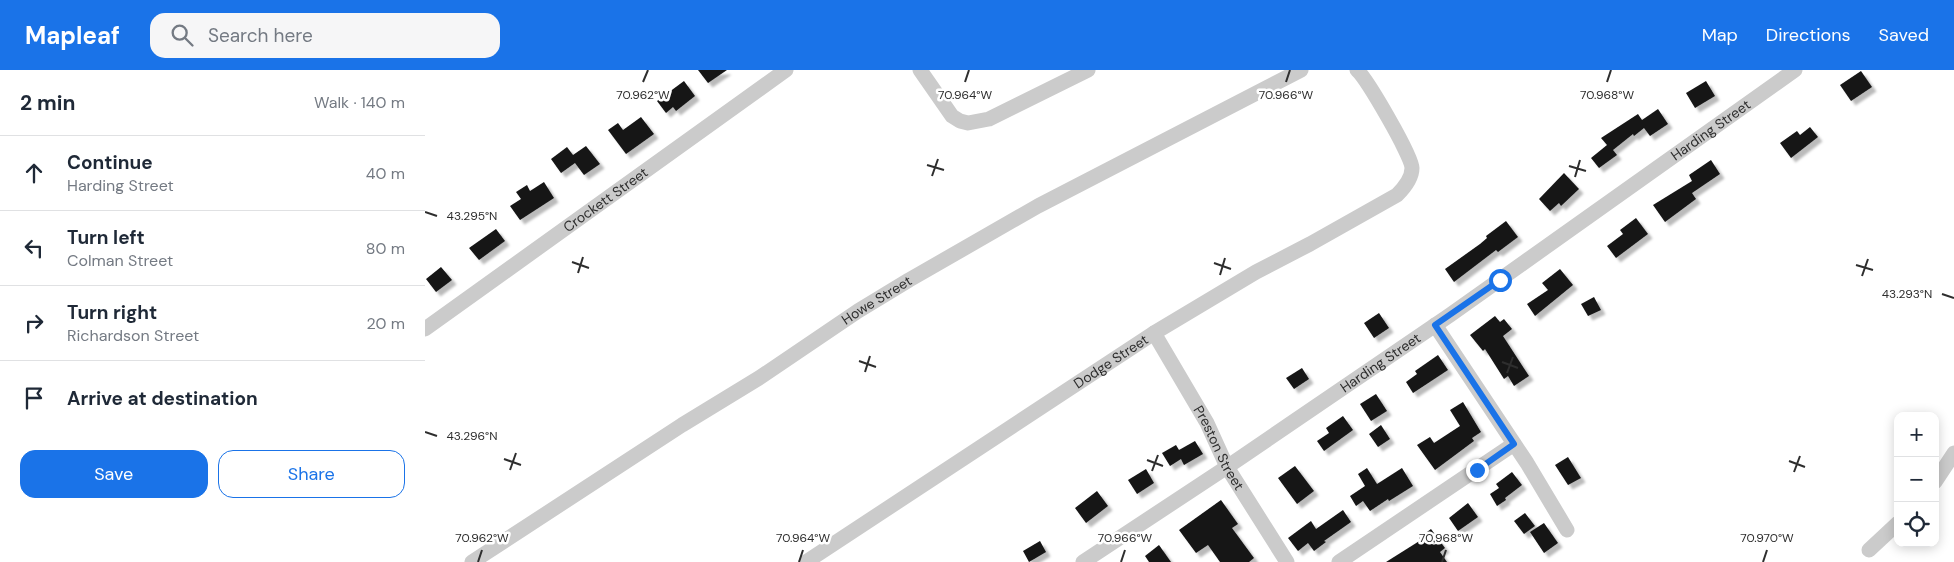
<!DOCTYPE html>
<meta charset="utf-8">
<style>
body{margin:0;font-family:"DM Sans",sans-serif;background:#f6f6f7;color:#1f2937}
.controls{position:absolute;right:15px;bottom:15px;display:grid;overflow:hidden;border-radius:10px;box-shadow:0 2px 12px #0003}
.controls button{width:45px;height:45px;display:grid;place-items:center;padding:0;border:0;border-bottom:1px solid #e0e1e3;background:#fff;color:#1f2937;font:25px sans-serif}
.stop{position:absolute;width:15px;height:15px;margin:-11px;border:4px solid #1a73e8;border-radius:50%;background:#fff}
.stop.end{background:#1a73e8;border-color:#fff;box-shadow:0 1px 5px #0008}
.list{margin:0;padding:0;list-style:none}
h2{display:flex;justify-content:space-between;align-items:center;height:65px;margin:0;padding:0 20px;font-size:21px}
h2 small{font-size:16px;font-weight:400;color:#747a83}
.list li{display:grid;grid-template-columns:32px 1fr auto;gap:15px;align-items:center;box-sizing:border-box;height:75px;padding:0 20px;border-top:1px solid #e0e1e3}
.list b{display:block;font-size:19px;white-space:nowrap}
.list p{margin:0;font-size:16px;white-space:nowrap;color:#747a83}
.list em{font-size:16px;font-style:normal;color:#747a83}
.actions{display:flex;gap:10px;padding:15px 20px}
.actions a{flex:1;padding:11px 0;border:1px solid #1a73e8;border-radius:15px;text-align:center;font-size:18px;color:#1a73e8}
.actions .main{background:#1a73e8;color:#fff}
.icon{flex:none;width:28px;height:28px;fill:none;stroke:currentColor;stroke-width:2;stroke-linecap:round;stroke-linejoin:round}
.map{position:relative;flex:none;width:1529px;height:492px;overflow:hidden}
header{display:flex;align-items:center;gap:30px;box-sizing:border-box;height:70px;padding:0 25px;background:#1a73e8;color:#fff}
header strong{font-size:24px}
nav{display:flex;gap:28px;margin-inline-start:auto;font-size:18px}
.search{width:350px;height:45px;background:#f6f6f7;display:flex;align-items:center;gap:12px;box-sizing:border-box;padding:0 18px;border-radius:15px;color:#747a83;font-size:19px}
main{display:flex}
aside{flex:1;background:#fff}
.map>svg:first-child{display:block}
</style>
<header>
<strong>Mapleaf</strong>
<div class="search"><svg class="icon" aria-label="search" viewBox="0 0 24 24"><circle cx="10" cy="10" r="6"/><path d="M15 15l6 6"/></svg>Search here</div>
<nav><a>Map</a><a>Directions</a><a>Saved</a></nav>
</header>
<main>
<aside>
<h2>2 min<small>Walk · 140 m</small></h2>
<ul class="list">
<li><svg class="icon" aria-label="ahead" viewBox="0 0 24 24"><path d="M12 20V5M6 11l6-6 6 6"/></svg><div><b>Continue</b><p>Harding Street</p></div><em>40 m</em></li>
<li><svg class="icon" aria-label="left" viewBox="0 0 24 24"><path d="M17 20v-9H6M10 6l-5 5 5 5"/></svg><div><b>Turn left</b><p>Colman Street</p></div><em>80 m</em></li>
<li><svg class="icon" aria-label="right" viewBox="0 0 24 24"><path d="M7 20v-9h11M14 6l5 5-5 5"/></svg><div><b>Turn right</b><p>Richardson Street</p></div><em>20 m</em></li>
<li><svg class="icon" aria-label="arrive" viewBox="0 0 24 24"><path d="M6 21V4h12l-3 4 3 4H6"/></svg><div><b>Arrive at destination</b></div></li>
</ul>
<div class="actions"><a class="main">Save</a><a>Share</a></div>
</aside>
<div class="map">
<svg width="1529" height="492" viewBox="0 0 1529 492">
<defs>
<filter id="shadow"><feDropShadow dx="4.5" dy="4.5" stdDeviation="1" flood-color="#0004"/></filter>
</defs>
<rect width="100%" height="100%" fill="#fff"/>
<!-- building -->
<path fill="#151515" filter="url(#shadow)" d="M273 0H302L283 13Z
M1436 1 1447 17 1426 31 1415 15Z
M259 11 270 26 251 41 248 37 241 43 232 31Z
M1281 11 1290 26 1270 38 1261 23Z
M1233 39 1243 54 1225 66 1219 58 1209 66 1208 64 1188 80 1192 85 1174 98 1166 88 1182 75 1176 68 1213 44 1217 50Z
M216 47 229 64 201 84 183 60 193 53 198 60Z
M1385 57 1393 67 1366 88 1355 73 1372 61 1375 65Z
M161 76 175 94 159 105 150 93 136 103 126 89 142 77 148 85Z
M1286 90 1295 104 1267 123 1271 129 1240 152 1228 135 1267 111 1264 105Z
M1139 103 1154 119 1136 136 1134 133 1125 141 1114 129Z
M119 112 129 128 95 150 85 136 96 129 91 122 102 115 105 121Z
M1211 148 1223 164 1191 188 1182 176 1198 164 1195 160Z
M1081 151 1093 167 1073 182 1071 180 1029 212 1020 199 1055 174 1062 168 1061 166Z
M71 159 80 171 54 190 44 178Z
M16 197 27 210 11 222 1 209Z
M1135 199 1148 215 1110 246 1102 234 1123 220 1117 213Z
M1169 227 1176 240 1163 246 1156 234Z
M954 243 964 258 949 268 939 253Z
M1070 246 1075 252 1079 249 1087 259 1078 266 1104 306 1089 316 1083 306 1079 309 1060 279 1058 281 1045 265Z
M1013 285 1023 300 988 323 981 312 992 304 990 301Z
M877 298 884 309 869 319 861 308Z
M951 324 962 341 946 351 935 334Z
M1038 332 1056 362 1047 368 1049 371 1010 400 992 375 1005 367 1009 373 1035 356 1025 340Z
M918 346 928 360 899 381 892 371 904 363 901 358Z
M956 355 965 369 953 377 944 364Z
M770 371 778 384 759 395 756 389 745 396 737 383 751 375 754 380Z
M1143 387 1156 408 1143 415 1130 395Z
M870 396 889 421 872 434 853 408Z
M942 398 952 414 977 398 988 416 964 431 963 429 945 441 938 431 931 436 925 426 940 416 933 404Z
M721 399 729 413 712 424 703 410Z
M1087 402 1097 415 1080 428 1081 430 1072 436 1065 424 1074 418 1071 414Z
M672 421 683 436 661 453 650 438Z
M796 430 813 454 807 458 829 488 824 492H795L783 475 771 483 754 460Z
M1043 433 1053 447 1033 461 1024 448Z
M918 440 926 452 899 471 901 472 889 481 883 473 873 481 863 468 886 451 891 459Z
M1100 443 1110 456 1099 464 1089 451Z
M1119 453 1133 473 1119 483 1105 462Z
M1006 459 1020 478 1015 482 1022 492H961L996 470 994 468Z
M615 471 621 482 604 492 598 481Z
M734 475 746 492H724L720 486Z"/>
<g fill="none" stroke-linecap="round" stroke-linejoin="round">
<!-- minor -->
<g stroke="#cbcbcb" stroke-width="15">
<path d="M495 0 527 46 535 51 543 53 564 49 663 0"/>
<path d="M1010 255 1102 393 1142 460"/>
<path id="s1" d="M0 259 361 0"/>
<path id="s2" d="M729 263 782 353 802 397 862 492"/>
<path d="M1510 412 1529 383"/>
<path d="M1444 480 1473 453"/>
<path id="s3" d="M47 492 257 355 334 308 433 241 484 210 613 136 876 0"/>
<path id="s4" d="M381 492 729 263 831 202 885 174 972 125C979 118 987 109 987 98 987 86 942 9 932 0"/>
<path id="s5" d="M658 492 802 397 1025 245 1370 0"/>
<path d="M914 492 1089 374"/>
</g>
</g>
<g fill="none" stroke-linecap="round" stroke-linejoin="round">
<!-- route -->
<path stroke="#1a73e8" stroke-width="6" d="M1052 400 1089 374 1010 255 1075 210"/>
</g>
<!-- ticks -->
<path fill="none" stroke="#2e2e2e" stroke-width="2" d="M218 12 223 0M540 12 544 0M861 12 865 0M1182 12 1186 0M502 95 519 100M1144 96 1161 101M507 106 513 89M1150 107 1155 90M0 142 12 146M147 192 164 198M789 193 806 199M1431 195 1448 200M153 203 158 187M795 205 800 188M1437 206 1443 189M1517 224 1529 228M434 291 451 297M1077 292 1093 298M440 302 445 286M1082 303 1088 287M0 362 12 366M79 389 96 395M722 390 738 396M1364 391 1380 397M85 400 91 383M727 401 733 385M1369 402 1375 386M53 492 57 480M374 492 378 480M696 492 700 480M1017 492 1021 480M1338 492 1342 480"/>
<g text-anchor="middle" stroke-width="5" stroke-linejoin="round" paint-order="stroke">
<!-- street labels -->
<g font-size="14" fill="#2e2e2e" stroke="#fff">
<text dy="5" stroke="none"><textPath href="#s5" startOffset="762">Harding Street</textPath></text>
<text dy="5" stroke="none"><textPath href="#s1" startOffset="222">Crockett Street</textPath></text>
<text dy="5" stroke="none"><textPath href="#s3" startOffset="482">Howe Street</textPath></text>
<text dy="5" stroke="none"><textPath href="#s4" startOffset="365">Dodge Street</textPath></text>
<text dy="5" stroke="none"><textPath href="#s5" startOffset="358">Harding Street</textPath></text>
<text dy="5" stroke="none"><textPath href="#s2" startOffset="132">Preston Street</textPath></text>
</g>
</g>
<g font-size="12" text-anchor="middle" fill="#2e2e2e" stroke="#fff" stroke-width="5" stroke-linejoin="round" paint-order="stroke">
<text x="218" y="29">70.962°W</text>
<text x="540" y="29">70.964°W</text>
<text x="861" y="29">70.966°W</text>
<text x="1182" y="29">70.968°W</text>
<text x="47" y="150">43.295°N</text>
<text x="1482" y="228">43.293°N</text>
<text x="47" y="370">43.296°N</text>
<text x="57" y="472">70.962°W</text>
<text x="378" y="472">70.964°W</text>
<text x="700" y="472">70.966°W</text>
<text x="1021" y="472">70.968°W</text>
<text x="1342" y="472">70.970°W</text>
</g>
</svg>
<div class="controls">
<button>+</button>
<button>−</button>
<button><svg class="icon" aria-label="locate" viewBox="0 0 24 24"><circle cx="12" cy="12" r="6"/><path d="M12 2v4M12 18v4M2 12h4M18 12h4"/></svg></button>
</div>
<div class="stop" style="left:1075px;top:210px"></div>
<div class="stop end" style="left:1052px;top:400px"></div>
</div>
</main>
